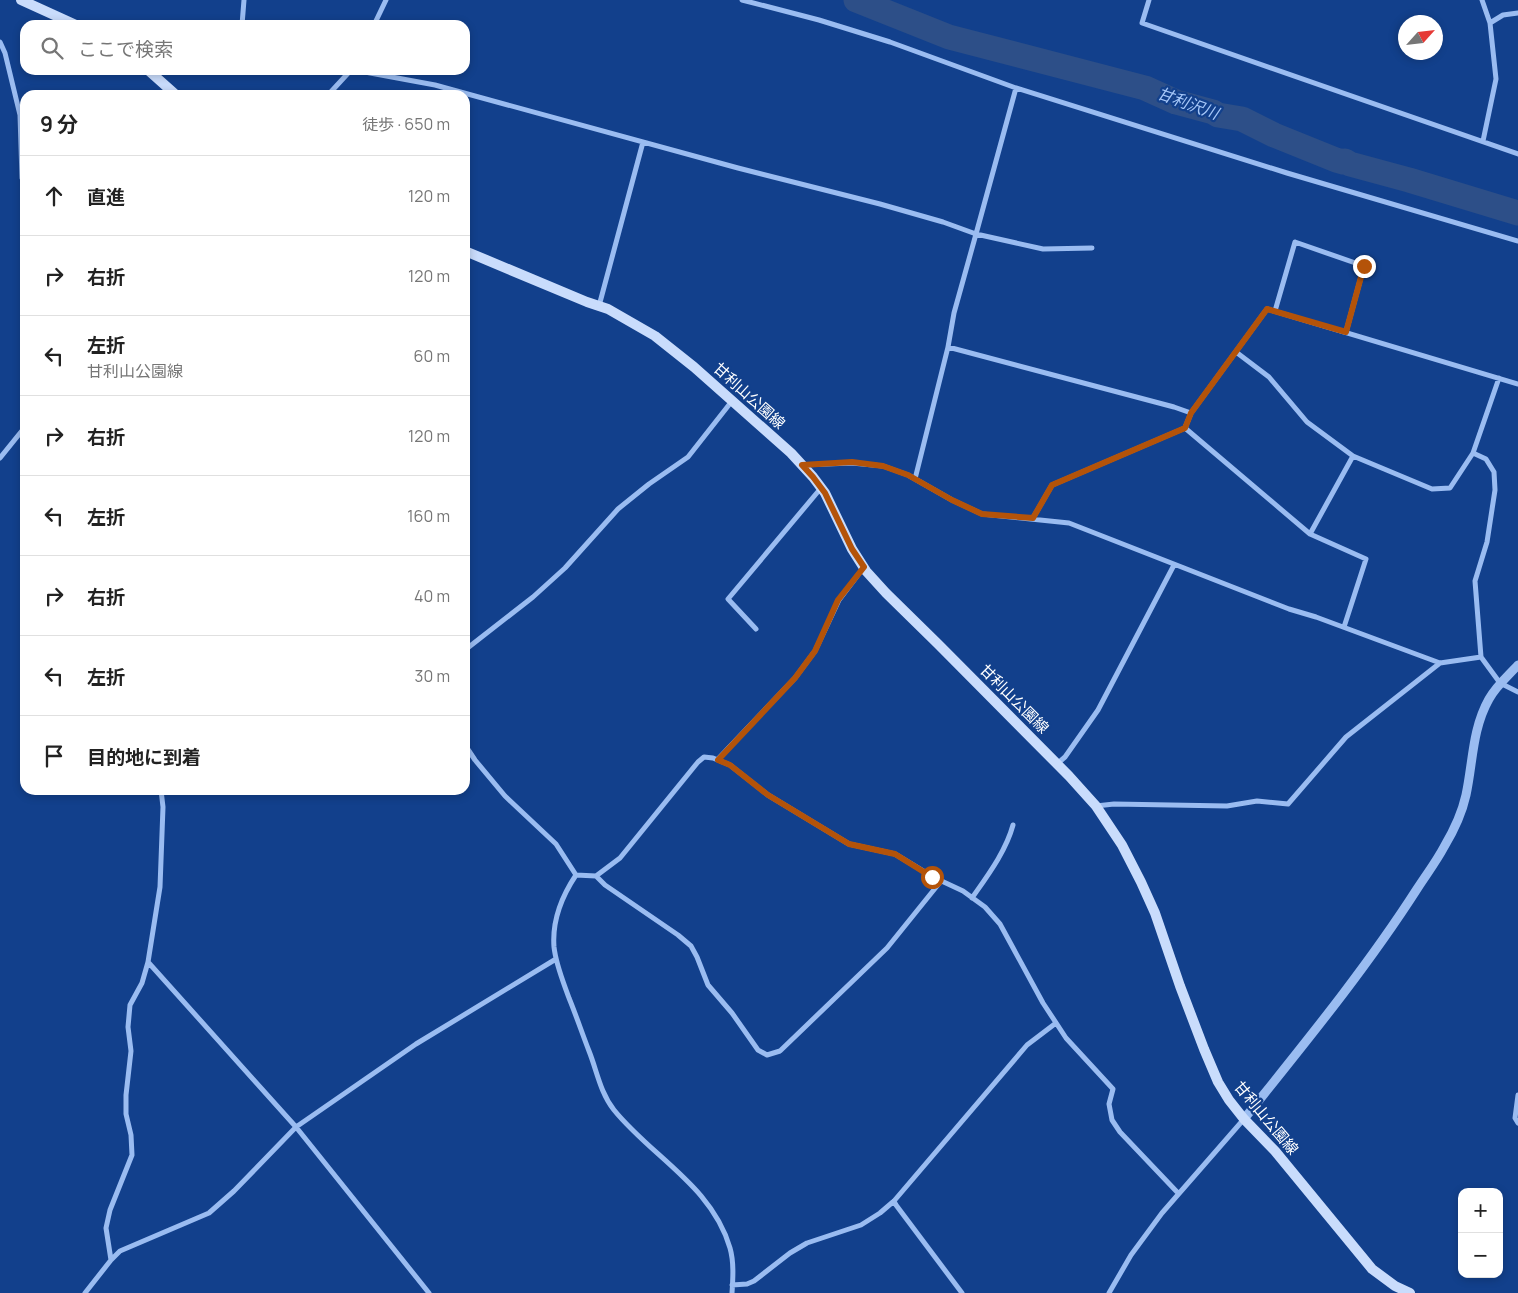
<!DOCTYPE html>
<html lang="ja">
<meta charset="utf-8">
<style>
body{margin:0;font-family:Manrope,"Noto Sans JP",sans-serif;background:#f6f6f6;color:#222}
.controls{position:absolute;right:15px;bottom:15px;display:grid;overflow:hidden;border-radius:10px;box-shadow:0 2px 8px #0003}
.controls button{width:45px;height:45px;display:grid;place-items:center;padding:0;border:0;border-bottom:1px solid #e0e0e0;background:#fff;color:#222;font:25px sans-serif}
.compass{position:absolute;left:1398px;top:15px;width:45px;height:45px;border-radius:50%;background:#fff;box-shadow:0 2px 8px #0003;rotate:63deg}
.stop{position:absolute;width:15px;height:15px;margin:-11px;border:4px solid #b45309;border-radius:50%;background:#fff}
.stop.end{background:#b45309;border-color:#fff;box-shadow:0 1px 5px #0008}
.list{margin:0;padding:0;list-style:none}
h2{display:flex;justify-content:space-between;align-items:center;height:65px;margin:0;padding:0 20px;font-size:21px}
h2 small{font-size:16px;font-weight:400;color:#767676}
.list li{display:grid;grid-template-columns:32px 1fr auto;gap:15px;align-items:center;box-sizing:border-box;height:80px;padding:0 20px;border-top:1px solid #e0e0e0}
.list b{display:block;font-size:19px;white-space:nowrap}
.list p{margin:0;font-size:16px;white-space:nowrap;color:#767676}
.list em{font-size:16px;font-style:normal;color:#767676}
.icon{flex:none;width:28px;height:28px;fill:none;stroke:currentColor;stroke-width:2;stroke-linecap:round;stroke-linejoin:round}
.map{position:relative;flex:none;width:1518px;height:1293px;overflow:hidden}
.search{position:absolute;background:#fff;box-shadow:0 2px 8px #0003;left:20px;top:20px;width:450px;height:55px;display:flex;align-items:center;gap:12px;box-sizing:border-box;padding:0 18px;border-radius:15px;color:#767676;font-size:19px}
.panel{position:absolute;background:#fff;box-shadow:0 2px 8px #0003;left:20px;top:90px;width:450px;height:705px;border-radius:15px}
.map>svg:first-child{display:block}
</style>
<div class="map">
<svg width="1518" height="1293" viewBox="0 0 1518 1293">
<rect width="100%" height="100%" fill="#12408c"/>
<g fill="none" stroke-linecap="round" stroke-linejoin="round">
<!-- river -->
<path stroke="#2d4f88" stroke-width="25" d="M856 0 949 37 1145 88 1176 102 1213 112 1218 115 1242 119 1274 135 1336 160 1343 162 1345 161 1350 164 1409 180 1518 213"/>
<!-- minor -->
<path stroke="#9abcf1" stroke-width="5" d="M742 0 819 20 890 42 1016 88 1287 173 1518 241
M1149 0 1142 23 1518 154
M1482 0 1490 23 1496 79 1483 141
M1490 23 1503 15 1518 13
M242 25 244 0
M374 25 386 0
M0 42 5 53 20 115 22 178 25 185
M354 70 435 85 738 168 880 204 943 222 976 234 954 313 948 347 915 479
M1016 88 976 234 1043 249 1092 248
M328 95 351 70
M599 306 643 142
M1275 311 1295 242 1364 266 1346 332
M948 347 1174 407 1191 413 1185 428 1052 485 1033 518
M1236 352 1269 377 1307 422 1353 456 1310 534
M1191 413 1267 309 1518 384
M1185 428 1310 534 1366 559 1344 627
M1353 456 1432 489 1450 488 1473 453
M0 458 25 427
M802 465 852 463 883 466 908 475 952 500 982 514 1069 523 1289 609 1316 617 1440 663 1481 657 1500 683 1518 692
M756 629 728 599 821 488
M465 650 533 597 565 568 618 509 649 484 688 457 732 401
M1481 657 1475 581 1487 542 1495 490 1494 472 1486 459 1473 453 1499 378
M465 745 475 760 505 796 556 844 576 875
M718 759 795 678 815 651 839 600 864 567
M1057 764 1065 757 1098 710 1174 565
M1096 806 1114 804 1227 806 1257 801 1288 804 1346 737 1440 663
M576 875 596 876 620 858 698 762 704 757 713 758 730 765 768 795 849 844 895 854 933 877 963 891 985 907 1000 924 1043 1003 1066 1038 1113 1089 1109 1104 1112 1120 1120 1132 1178 1193
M576 875C562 896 552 921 554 947 556 965 563 981 569 998 576 1015 582 1033 589 1051 597 1071 600 1092 614 1110 652 1157 712 1186 730 1248 734 1262 733 1278 732 1293
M596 876 605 885 678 935 691 946 697 957 708 985 732 1013 758 1050 767 1055 780 1051 887 948 941 881
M972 898C988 875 1006 851 1013 825
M148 962 296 1127 429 1293
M1518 1095 1515 1118 1518 1123
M894 1201 896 1205 962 1293
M111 1260 120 1251 209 1213 234 1191 296 1127 416 1044 556 959
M732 1285 747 1284 754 1281 790 1253 807 1243 861 1225 880 1213 894 1201 1027 1045 1056 1023
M85 1293 111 1260 106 1228 110 1210 132 1155 131 1135 126 1114V1095L131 1051 128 1027 130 1005 142 983 148 962 160 887 163 807 161 790
M1109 1293 1131 1255 1162 1213 1244 1119"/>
<!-- tertiary -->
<path stroke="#9abcf1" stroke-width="9" d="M1244 1119C1304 1044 1365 970 1417 889 1426 875 1436 862 1444 847 1453 832 1462 813 1466 795 1473 763 1472 729 1489 699 1496 686 1508 676 1518 665"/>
<!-- secondary -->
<path stroke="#c9dcfc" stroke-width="10" d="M21 0 76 25
M148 70 176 95
M465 251 587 302 608 309 655 336 694 367 791 453 813 477 825 493 852 549 866 571 886 593 938 644 1069 776 1096 806 1122 845 1141 882 1155 913 1180 986 1204 1049 1218 1082 1229 1100 1244 1119 1275 1151 1372 1269 1395 1286 1410 1293"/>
</g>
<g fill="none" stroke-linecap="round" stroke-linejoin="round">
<!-- route -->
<path stroke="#b45309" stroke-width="6" d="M932 877 895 854 849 844 768 795 730 765 718 760 795 678 815 651 838 600 864 567 852 549 825 493 813 477 802 465 852 462 883 466 908 475 952 500 982 514 1033 518 1052 485 1185 428 1191 413 1267 309 1346 332 1364 266"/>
</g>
<g text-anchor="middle" stroke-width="4.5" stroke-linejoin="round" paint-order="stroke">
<!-- street labels -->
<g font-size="15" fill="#fff" stroke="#12408c">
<text transform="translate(749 396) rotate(42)" y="5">甘利山公園線</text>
<text transform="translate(1014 699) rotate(45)" y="5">甘利山公園線</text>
<text transform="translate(1266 1118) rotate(50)" y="5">甘利山公園線</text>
</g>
<!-- water labels -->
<g font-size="16" font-style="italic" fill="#a6c7f8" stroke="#12408c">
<text transform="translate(1188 103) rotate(20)" y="6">甘利沢川</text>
</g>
</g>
</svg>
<div class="controls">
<button>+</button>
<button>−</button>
</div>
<svg class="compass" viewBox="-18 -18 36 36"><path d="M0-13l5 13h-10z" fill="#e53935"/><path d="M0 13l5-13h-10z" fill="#767676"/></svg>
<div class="stop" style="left:932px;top:877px"></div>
<div class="stop end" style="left:1364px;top:266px"></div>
<div class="search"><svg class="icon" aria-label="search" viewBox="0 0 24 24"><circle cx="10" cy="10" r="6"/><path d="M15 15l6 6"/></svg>ここで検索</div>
<section class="panel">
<h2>9 分<small>徒歩 · 650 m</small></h2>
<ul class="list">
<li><svg class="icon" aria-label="ahead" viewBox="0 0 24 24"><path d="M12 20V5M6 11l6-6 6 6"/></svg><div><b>直進</b></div><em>120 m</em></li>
<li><svg class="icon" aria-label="right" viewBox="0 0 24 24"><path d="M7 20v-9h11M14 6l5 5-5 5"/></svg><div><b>右折</b></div><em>120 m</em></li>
<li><svg class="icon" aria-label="left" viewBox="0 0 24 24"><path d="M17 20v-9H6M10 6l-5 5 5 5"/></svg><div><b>左折</b><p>甘利山公園線</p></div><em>60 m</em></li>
<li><svg class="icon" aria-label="right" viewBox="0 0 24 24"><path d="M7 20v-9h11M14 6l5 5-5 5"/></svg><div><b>右折</b></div><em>120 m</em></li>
<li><svg class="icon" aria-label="left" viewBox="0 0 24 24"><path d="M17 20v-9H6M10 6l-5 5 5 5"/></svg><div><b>左折</b></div><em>160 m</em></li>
<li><svg class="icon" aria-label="right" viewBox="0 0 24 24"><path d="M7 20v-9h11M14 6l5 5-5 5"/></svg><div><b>右折</b></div><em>40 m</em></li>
<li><svg class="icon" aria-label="left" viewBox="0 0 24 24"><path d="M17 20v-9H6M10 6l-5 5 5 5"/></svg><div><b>左折</b></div><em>30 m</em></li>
<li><svg class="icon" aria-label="arrive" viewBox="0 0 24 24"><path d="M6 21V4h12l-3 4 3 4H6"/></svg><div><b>目的地に到着</b></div></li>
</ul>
</section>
</div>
